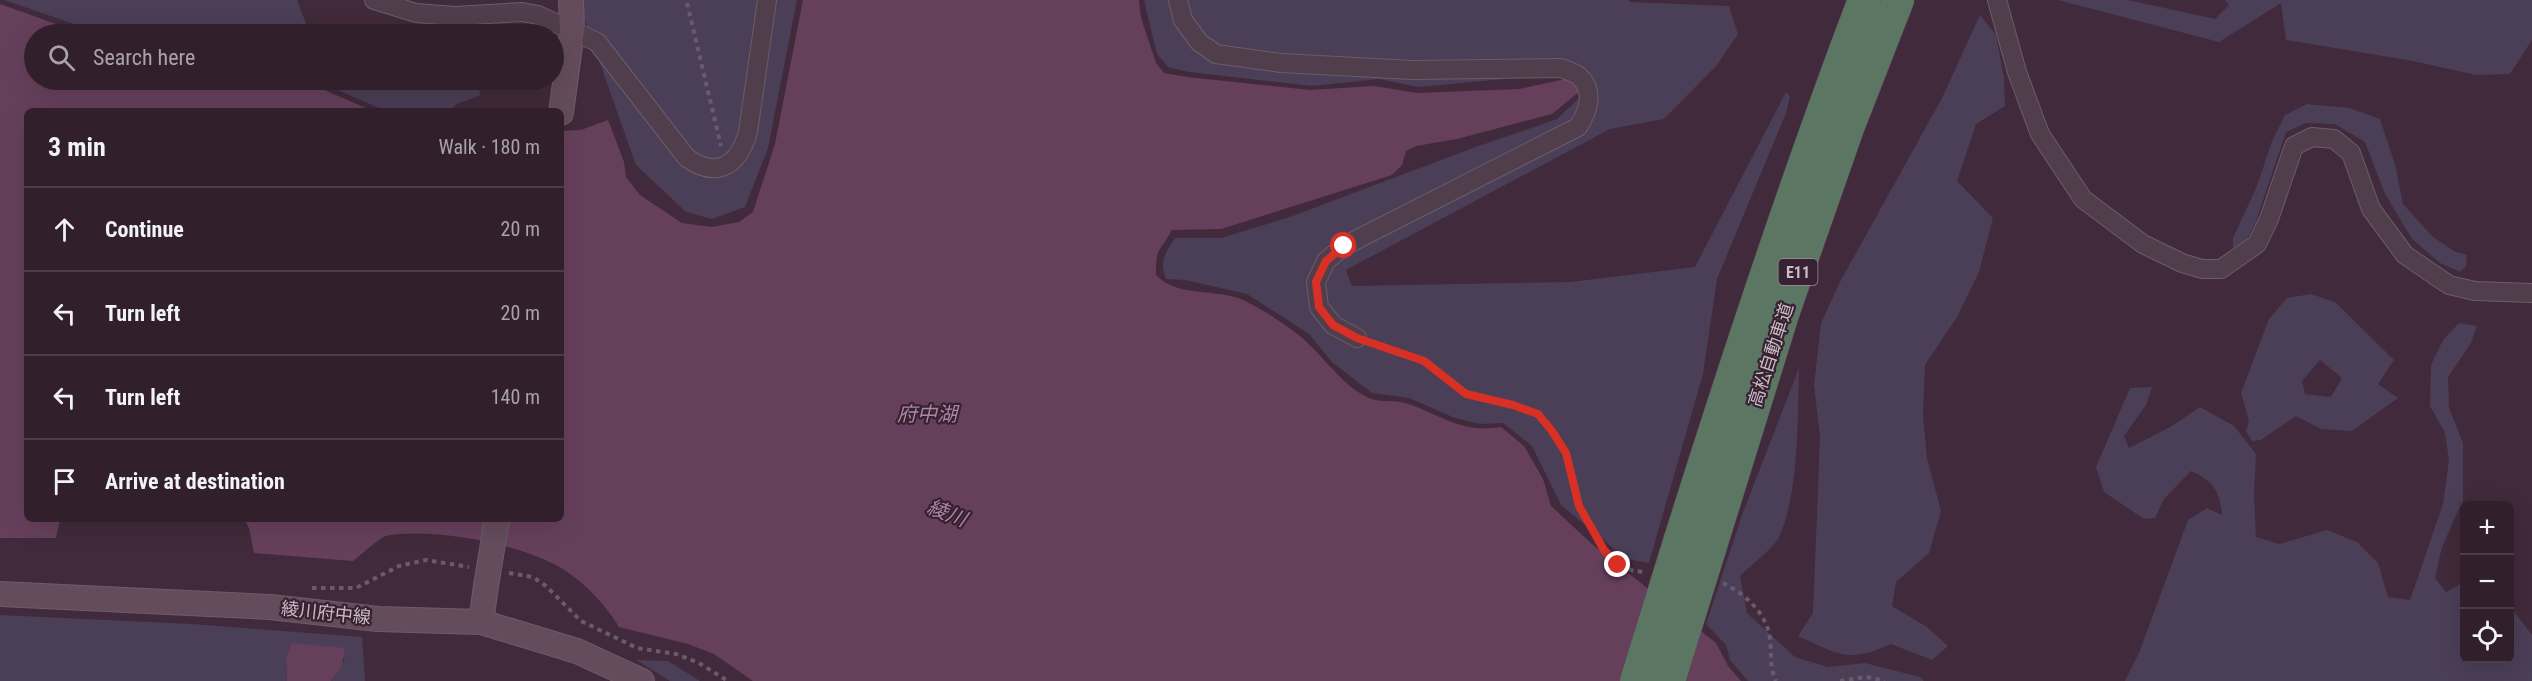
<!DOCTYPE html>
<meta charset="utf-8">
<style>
body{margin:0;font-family:"Roboto Condensed","Noto Sans JP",sans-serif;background:#392834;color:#f1f3f6}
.controls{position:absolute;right:18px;bottom:18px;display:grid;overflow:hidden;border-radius:9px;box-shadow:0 6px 24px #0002}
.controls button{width:54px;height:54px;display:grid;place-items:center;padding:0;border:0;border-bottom:2px solid #4c3e48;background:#31202c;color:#f1f3f6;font:30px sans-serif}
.stop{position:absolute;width:18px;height:18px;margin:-14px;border:4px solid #d93025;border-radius:50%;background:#fff}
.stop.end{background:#d93025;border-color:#fff;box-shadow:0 2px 6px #0008}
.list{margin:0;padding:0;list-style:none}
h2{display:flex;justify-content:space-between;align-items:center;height:78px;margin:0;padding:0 24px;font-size:26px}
h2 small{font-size:20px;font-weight:400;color:#a8a3a9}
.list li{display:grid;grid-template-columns:39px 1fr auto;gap:18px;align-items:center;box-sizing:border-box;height:84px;padding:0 24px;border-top:2px solid #4c3e48}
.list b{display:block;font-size:22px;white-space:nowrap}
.list em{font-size:20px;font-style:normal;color:#a8a3a9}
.icon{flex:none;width:33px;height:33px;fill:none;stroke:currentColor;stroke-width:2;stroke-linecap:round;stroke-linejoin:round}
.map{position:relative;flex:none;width:2532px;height:681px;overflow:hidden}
.search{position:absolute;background:#31202c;box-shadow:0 6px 24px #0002;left:24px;top:24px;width:540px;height:66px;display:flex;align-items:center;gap:15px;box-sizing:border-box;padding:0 21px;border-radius:33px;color:#a8a3a9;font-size:22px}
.panel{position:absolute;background:#31202c;box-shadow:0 6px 24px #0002;left:24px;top:108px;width:540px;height:414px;border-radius:9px}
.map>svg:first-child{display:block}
</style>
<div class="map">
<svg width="2532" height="681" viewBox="0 0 2532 681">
<rect width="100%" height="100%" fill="#412a3b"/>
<!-- green -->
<path fill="#4b3e57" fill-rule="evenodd" d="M4 0H297L310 34H103Z
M557 0H797L768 148 745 207 712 219 686 212 636 165 585 21Z
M1144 0H1628L1630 2 1729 6 1738 34 1717 65 1664 119 1610 129 1346 270 1352 286 1570 282 1695 267 1786 92 1790 96 1786 113 1717 279 1703 374 1649 563 1626 559 1561 505 1532 446 1503 423 1480 424 1455 418 1409 398 1372 393 1332 362 1309 334 1247 294 1185 280 1166 279C1159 261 1165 253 1175 238H1221L1290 217 1470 149 1557 119 1592 86 1559 74 1418 87 1379 79 1312 86 1189 72 1168 67 1157 54Z
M2058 0H2128L2215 19 2229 5 2225 0H2532V40L2510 74 2476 75 2413 61 2286 40 2281 3 2219 42Z
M1980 15 1996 35 2004 78 2005 106 1976 124 1957 181 1993 218 1979 272 1957 317 1925 365 1923 415 1927 458 1941 511 1929 553 1896 582 1892 606 1927 627 1948 646 1932 660 1891 644C1847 664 1838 654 1798 636L1813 613 1820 437 1814 385 1821 323 1840 282 1942 98Z
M315 80H397L404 85 423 80H475L481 95 457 104 449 111H386Z
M2307 104 2349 108 2380 119 2395 164 2403 204 2433 237 2454 251 2467 255 2466 266 2460 272 2440 263 2412 239 2385 194 2365 142 2335 124 2306 123 2286 132 2255 224 2246 241 2233 248V238L2257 186 2272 141 2285 115Z
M2311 294 2335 302 2394 360 2378 384 2398 398 2352 431 2321 429 2296 416 2261 440 2252 441 2246 431 2249 421 2241 393 2269 319 2287 298ZM2320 360 2342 378 2331 397 2305 394 2302 381Z
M2459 323 2477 326 2471 343 2448 377 2449 408 2463 443V500L2442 547 2435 578 2446 592 2464 582V658H2510V606L2532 635V681H2125L2139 653 2188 520 2207 508 2222 515C2220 491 2213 481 2191 471L2164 499 2155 518 2144 519 2104 492 2096 467 2130 388 2152 387 2146 405 2124 436 2129 448 2172 426 2200 407 2234 426 2256 454 2254 495 2256 537 2279 544 2327 530 2357 542 2378 563 2388 597 2410 600 2443 504 2449 460 2445 433 2430 406 2431 365 2443 340Z
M1799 368C1798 414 1799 495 1779 537 1773 549 1750 566 1740 576L1747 613 1795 657 1828 667 1865 663 1920 677 1924 681H1748L1730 660 1726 645 1706 624 1742 515Z
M0 615 192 624 362 637 365 681H331L345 659 291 643 286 659 287 681H0Z
M636 660 668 661 700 681H670Z"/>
<!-- water -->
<path fill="#66405b" d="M803 0H1139L1141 18 1156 63 1164 73 1187 77 1310 90 1374 86 1417 93 1519 89 1570 78 1585 87 1552 114 1457 139 1416 146 1406 151 1402 165 1392 175 1221 229 1172 230C1160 252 1155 248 1156 275 1178 299 1221 287 1247 302 1265 311 1285 324 1301 337 1323 355 1339 382 1365 396 1378 404 1392 399 1405 403 1441 414 1460 434 1501 427L1524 446 1543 479 1551 506 1593 545 1716 643 1728 666 1741 681H753L714 654 688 644 619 627C606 605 583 581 561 568 521 544 432 527 386 536 379 538 361 555 353 561L254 553 249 528 244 519H561V131L581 130 608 120 624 162 626 177 640 195 682 223 712 227 739 222 753 212 775 144Z
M0 4 84 34H34V80H301L373 111H27V519H60L56 538H0Z
M291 643 345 648 342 666 331 681H287L286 659Z"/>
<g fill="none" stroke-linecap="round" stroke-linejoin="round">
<!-- street casing -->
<g stroke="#6e5c69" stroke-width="20">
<path id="street" d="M374 0 416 13 455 16 522 12 538 15 597 42 687 158C718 180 739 164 748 132L767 0
M1178 0 1183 20 1199 42 1216 54 1281 63 1412 70 1561 68C1566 70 1575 73 1579 76 1595 91 1588 112 1578 127L1344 246 1326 261 1316 282 1319 307 1333 325 1357 338
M1997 0 2017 72 2040 134 2083 199 2143 244 2182 263 2202 269H2221L2257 244 2269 219 2294 146 2312 137 2334 139 2351 153 2371 209 2405 255 2449 285 2475 291 2532 293"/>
</g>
<!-- secondary casing -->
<g stroke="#6e5c69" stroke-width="26">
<path id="secondary" d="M561 113 572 31 571 0
M0 594 270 607 378 619 481 622 577 651 642 681
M481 622 486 586"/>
</g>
<!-- highway casing -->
<g stroke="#5c4856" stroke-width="33">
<path id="highway" d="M1680 539C1737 358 1796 178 1864 0
M1710 549 1783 314 1848 128 1898 0"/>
</g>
<!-- path -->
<path stroke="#6a5a6d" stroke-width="4" stroke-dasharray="4.5 4.5" stroke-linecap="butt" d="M687 3 721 146
M1372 343 1424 361 1466 394 1513 405 1538 414 1552 431 1566 453 1579 506 1604 550 1618 565 1634 571 1645 572
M509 573 533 577 546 586 581 621 637 648 676 654 699 663 728 681
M1723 583C1745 594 1767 613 1770 639 1772 656 1769 665 1776 681
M312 588H356L399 566 426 560 469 567
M1840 681 1866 677 1885 681"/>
<!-- street -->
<use href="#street" stroke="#513e4c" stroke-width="18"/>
<!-- secondary -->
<use href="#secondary" stroke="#644c5c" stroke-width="24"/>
<!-- highway -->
<use href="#highway" stroke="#5c7664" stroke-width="32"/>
<!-- secondary-bridge casing -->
<g stroke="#6e5c69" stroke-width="26" stroke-linecap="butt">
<path id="secondary-bridge" d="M486 586 497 519"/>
</g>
<!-- highway-bridge casing -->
<g stroke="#5c4856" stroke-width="33" stroke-linecap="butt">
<path id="highway-bridge" d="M1636 681 1680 539
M1669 681 1710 549"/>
</g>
<!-- secondary-bridge -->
<use href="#secondary-bridge" stroke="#644c5c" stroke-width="24"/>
<!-- highway-bridge -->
<use href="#highway-bridge" stroke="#5c7664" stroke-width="32"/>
</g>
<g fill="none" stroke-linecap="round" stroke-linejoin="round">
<!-- route -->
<path stroke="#d93025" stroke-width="8" d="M1344 246 1326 261 1316 282 1319 307 1333 325 1357 338 1424 361 1466 394 1513 405 1538 414 1552 431 1566 453 1579 506 1604 550 1618 565"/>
</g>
<g text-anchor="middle" stroke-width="4.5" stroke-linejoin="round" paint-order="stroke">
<!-- shield labels -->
<rect fill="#372231" stroke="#9f8d99" stroke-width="1.5" x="1778.5" y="259" width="39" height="26" rx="4.5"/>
<g font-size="16" font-weight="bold" fill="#cbbbc6">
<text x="1798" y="278">E11</text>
</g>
<!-- street labels -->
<g font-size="18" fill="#cbbbc6" stroke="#372231">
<text transform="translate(1771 355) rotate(-72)" y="6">高松自動車道</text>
<text transform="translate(326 613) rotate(6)" y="6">綾川府中線</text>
</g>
<!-- water labels -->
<g font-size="20" font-style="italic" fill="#af86a4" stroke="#372231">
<text x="927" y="421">府中湖</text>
<text transform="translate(947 513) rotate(21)" y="7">綾川</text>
</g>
</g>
</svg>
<div class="controls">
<button>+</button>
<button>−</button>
<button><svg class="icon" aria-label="locate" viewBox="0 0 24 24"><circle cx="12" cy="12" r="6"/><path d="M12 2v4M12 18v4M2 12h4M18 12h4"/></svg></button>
</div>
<div class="stop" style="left:1344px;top:246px"></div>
<div class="stop end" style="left:1618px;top:565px"></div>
<div class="search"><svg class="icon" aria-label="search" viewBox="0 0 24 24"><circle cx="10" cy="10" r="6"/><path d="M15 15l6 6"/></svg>Search here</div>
<section class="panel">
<h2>3 min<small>Walk · 180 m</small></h2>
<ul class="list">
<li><svg class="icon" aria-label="ahead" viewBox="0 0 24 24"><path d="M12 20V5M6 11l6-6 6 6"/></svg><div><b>Continue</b></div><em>20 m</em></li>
<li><svg class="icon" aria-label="left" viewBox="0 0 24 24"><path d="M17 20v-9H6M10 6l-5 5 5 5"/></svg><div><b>Turn left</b></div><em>20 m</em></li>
<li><svg class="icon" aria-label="left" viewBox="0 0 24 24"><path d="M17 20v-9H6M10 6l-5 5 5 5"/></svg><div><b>Turn left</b></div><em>140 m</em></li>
<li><svg class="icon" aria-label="arrive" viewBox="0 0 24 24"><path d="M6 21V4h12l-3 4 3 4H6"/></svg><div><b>Arrive at destination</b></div></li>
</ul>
</section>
</div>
